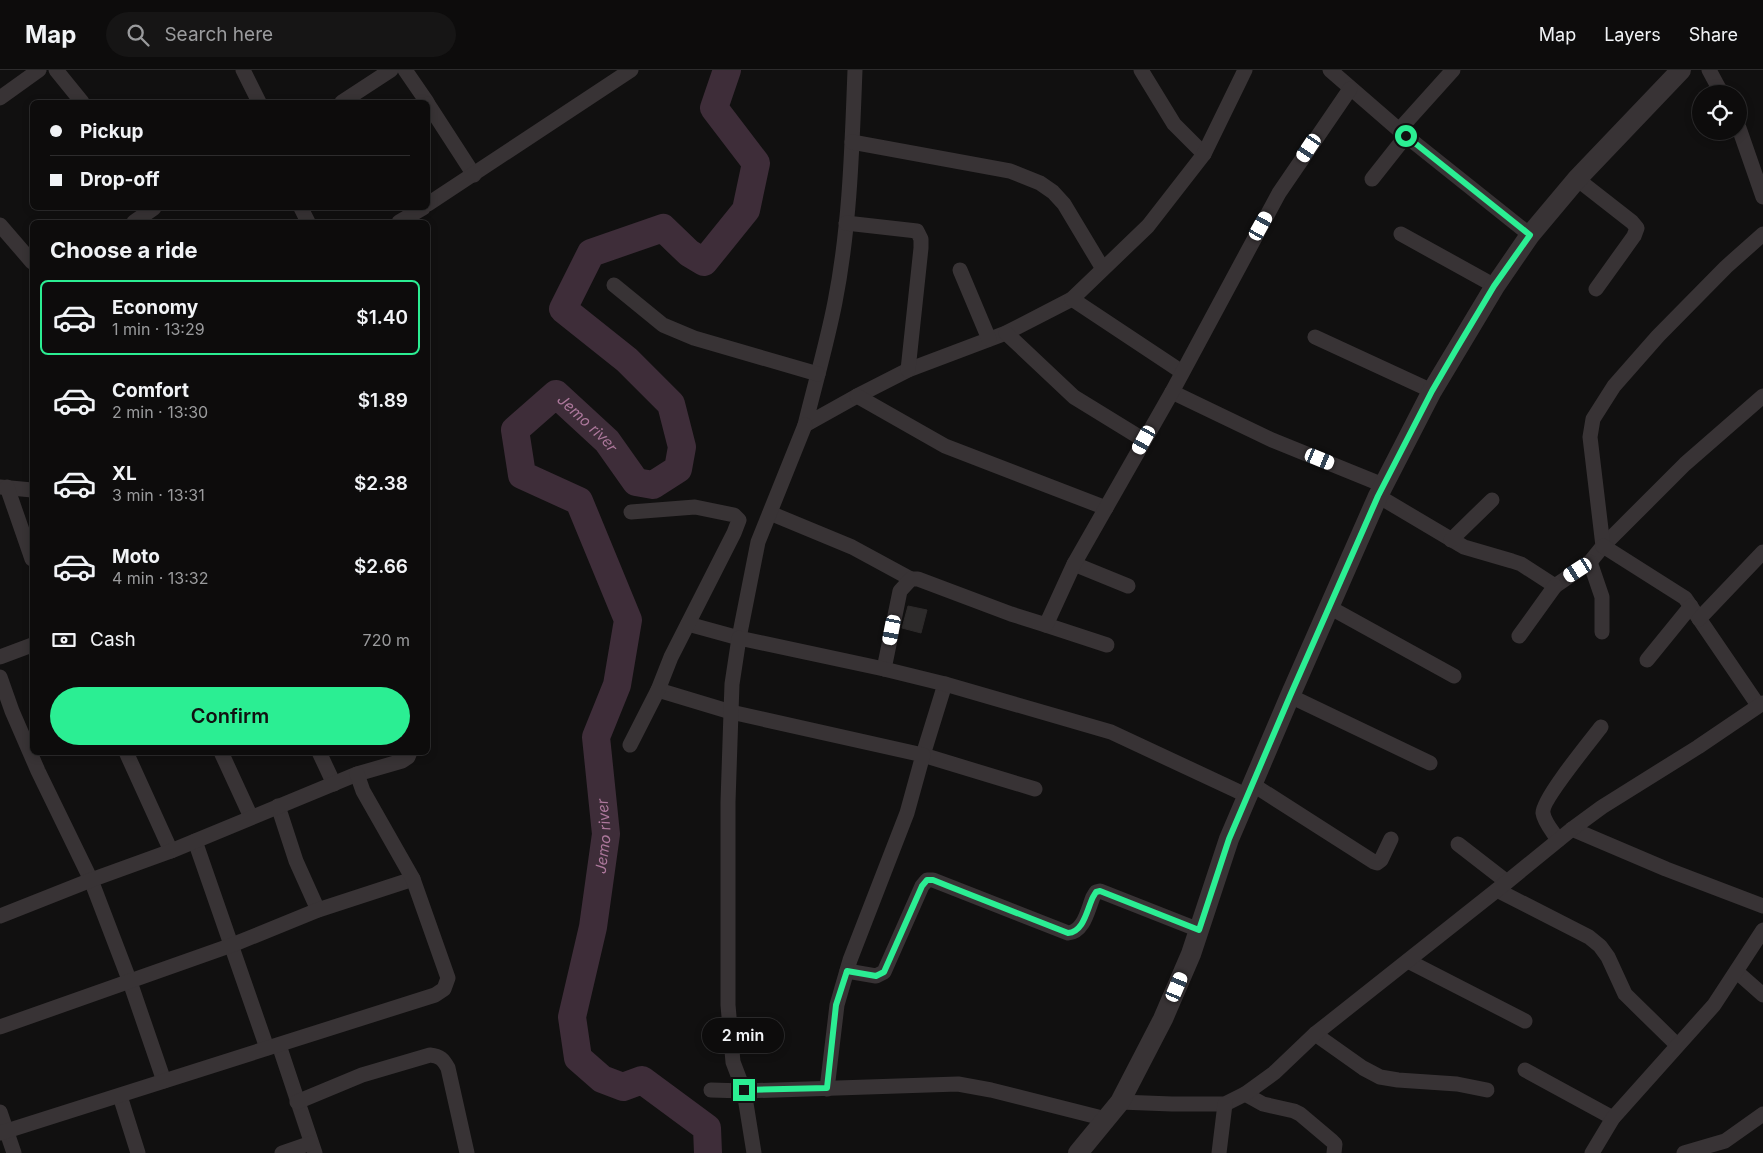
<!DOCTYPE html>
<html lang="en">
<head>
<meta charset="utf-8">
<style>
	body { margin:0; font-family:Inter,sans-serif; background:#161515; color:#f1f3f6; height:100vh; display:flex; flex-direction:column; font-size:19px; white-space:nowrap }
	* { box-sizing:border-box; margin:0 }
	p { font-size:16px; color:#9a9b9d }
	.icon { flex:none; width:28px; height:28px; fill:none; stroke:currentColor; stroke-width:2; stroke-linecap:round; stroke-linejoin:round }
	.map { position:relative; flex:1; overflow:hidden }
	.details { position:absolute; left:30px; top:150px; width:400px; height:535px; display:flex; flex-direction:column; background:#0d0c0c; border-radius:8px; box-shadow:0 2px 8px #0003,0 0 0 1px #2d2c2d }
	.details>* { flex:none }
	.hud { position:absolute; left:30px; top:30px; width:400px; height:110px; border-radius:8px; box-shadow:0 2px 8px #0003,0 0 0 1px #2d2c2d; display:grid; align-content:center; height:110px; padding:0 20px; background:#0d0c0c }
	.fabs { position:absolute; left:1692px; top:15px; display:grid; gap:10px }
	.fabs a { display:grid; place-items:center; width:55px; height:55px; border-radius:50%; background:#0d0c0c; box-shadow:0 2px 8px #0003,0 0 0 1px #2d2c2d; font-size:25px }
	.end { position:absolute; width:22px; height:22px; margin:-11px; border:6px solid #2bee93; background:#111; box-shadow:0 0 0 2px #111 }
	.from { border-radius:50% }
	.bubble { position:absolute; height:35px; border-radius:18px; background:#0d0c0c; box-shadow:0 2px 8px #0003,0 0 0 1px #2d2c2d; font-size:16px; font-weight:600; line-height:35px; text-align:center }
	.car { position:absolute; width:15px; height:30px; margin:-15px -8px; border-radius:6px; box-shadow:0 0 4px 1px #0007; background:linear-gradient(#fff 24%,#345 0 40%,#fff 0 76%,#345 0 86%,#fff 0) }
	.hud b { display:flex; align-items:center; gap:18px; height:48px; font-size:19px }
	.hud b+b { border-top:1px solid #2d2c2d }
	.hud i { width:12px; height:12px; background:#f1f3f6 }
	ul { padding:0; list-style:none }
	li { display:flex; align-items:center; gap:15px; height:75px; margin:0 10px 8px; padding:0 10px; border:2px solid transparent; border-radius:8px }
	li div { flex:1 }
	li b { display:block; font-size:19px }
	li em { font-style:normal; font-weight:600 }
	li.current { border-color:#2bee93 }
	li>.icon { width:45px; height:45px; stroke-width:1.5 }
	h2 { padding:0 20px; font-size:22px; line-height:60px }
	.pay { display:flex; align-items:center; gap:12px; height:55px; padding:0 20px; font-size:19px }
	.pay p { margin-inline-start:auto }
	.button { display:flex; gap:10px; margin-top:auto; padding:10px 20px }
	.button a { flex:1; height:58px; border-radius:30px; background:#2bee93; color:#111; font-size:20px; font-weight:600; line-height:58px; text-align:center }
	header { display:flex; align-items:center; gap:30px; box-sizing:border-box; height:70px; padding:0 25px; background:#0d0c0c; border-bottom:1px solid #2d2c2d }
	header strong { font-size:24px }
	nav { display:flex; gap:28px; margin-inline-start:auto; font-size:18px }
	.search { width:350px; height:45px; background:#161515; display:flex; align-items:center; gap:12px; box-sizing:border-box; padding:0 18px; border-radius:28px; color:#9a9b9d; font-size:19px }
	.map>svg:first-child { display:block }
	.lines { fill:none; stroke-linecap:round; stroke-linejoin:round }
	.river { stroke:#3e2d39; stroke-width:28 }
	.building { fill:#2d2b2b; stroke:#2d2a2a }
	.minor { stroke:#383335; stroke-width:15 }
	.tertiary { stroke:#383335; stroke-width:20 }
	.route { stroke:#2bee93; stroke-width:6 }
	.labels { text-anchor:middle; stroke-width:4; stroke-linejoin:round; paint-order:stroke }
	.water-label { font-size:15px; font-style:italic; fill:#ad789c; stroke:#0c0b0b }
</style>
</head>
<body>
<header>
<strong>Map</strong>
<div class="search"><svg class="icon" aria-label="search" viewBox="0 0 24 24"><circle cx="10" cy="10" r="6"/><path d="M15 15l6 6"/></svg>Search here</div>
<nav><a>Map</a><a>Layers</a><a>Share</a></nav>
</header>
<div class="map">
<svg width="1763" height="1083" viewBox="0 0 1763 1083">
	<rect width="100%" height="100%" fill="#111010"/>
	<g class="lines">
		<!-- river -->
		<path class="river" id="s1" d="M 708,1083 L 707,1058 L 642,1010 L 623,1017 L 602,1009 L 578,988 L 572,947 L 593,857 L 606,764 L 596,667 L 617,615 L 628,550 L 579,431 L 522,405 L 515,360 L 556,324 L 607,371 L 636,412 L 653,415 L 678,399 L 682,377 L 671,334 L 627,290 L 563,239 L 591,183 L 663,158 L 689,183 L 704,192 L 746,140 L 756,93 L 714,38 L 727,0"/>
	</g>
	<!-- building -->
	<polygon class="building" points="908,536 927,540 921,563 902,558"/>
	<g class="lines">
		<!-- minor -->
		<g class="minor">
			<polyline points="56,0 82,32"/>
			<polyline points="243,0 259,32"/>
			<polyline points="405,0 427,32"/>
			<path d="M 855,0 C 852,77 850,156 835,232 C 827,273 815,314 805,355 L 857,326 L 908,300 L 1006,263 L 1072,229"/>
			<polyline points="1141,0 1174,54 1204,84"/>
			<polyline points="1330,0 1406,66 1530,165"/>
			<polyline points="1709,0 1722,24"/>
			<polyline points="0,28 39,0"/>
			<polyline points="342,32 391,0"/>
			<polyline points="428,34 474,105"/>
			<polyline points="1739,58 1763,127"/>
			<polyline points="1399,60 1453,0"/>
			<polyline points="852,72 1010,101 1040,113 1053,122 1064,134 1103,199"/>
			<polyline points="1372,109 1406,66"/>
			<polyline points="1577,109 1632,152 1637,158 1634,166 1596,219"/>
			<polyline points="428,134 631,0"/>
			<polyline points="301,138 308,152"/>
			<polyline points="134,152 154,138"/>
			<polyline points="399,152 423,138"/>
			<polyline points="846,153 917,161 921,169 921,178 908,300"/>
			<polyline points="0,155 32,192"/>
			<polyline points="1401,164 1495,216"/>
			<polyline points="960,200 989,269"/>
			<polyline points="614,215 663,255 694,268 818,304"/>
			<polyline points="1006,263 1074,327 1144,370"/>
			<polyline points="1315,267 1432,321"/>
			<polyline points="1182,302 1072,229 1148,156 1204,84 1245,0"/>
			<polyline points="1172,322 1272,370 1383,415"/>
			<polyline points="857,326 945,376 1106,438"/>
			<polyline points="0,417 32,420"/>
			<polyline points="7,417 32,489"/>
			<polyline points="1378,426 1464,477 1512,491 1521,494 1555,516 1590,492 1603,476 1685,394 1763,326"/>
			<polyline points="770,443 852,477 911,509"/>
			<polyline points="1451,470 1492,430"/>
			<polyline points="1603,476 1590,367 1593,349 1614,316 1658,266 1726,197 1763,164"/>
			<polyline points="1603,476 1685,528 1758,635"/>
			<polyline points="1590,492 1602,527 1602,562"/>
			<polyline points="1074,494 1128,516"/>
			<polyline points="1329,537 1454,606"/>
			<polyline points="1699,549 1763,482"/>
			<polyline points="688,554 739,568 758,472 805,355"/>
			<polyline points="1046,555 1107,575"/>
			<polyline points="1519,566 1555,516"/>
			<polyline points="0,587 32,575"/>
			<polyline points="1647,590 1691,536"/>
			<polyline points="884,599 900,521 911,509 918,509 1011,544 1046,555 1074,494 1172,322 1279,123 1350,19"/>
			<polyline points="0,607 12,641 38,701 91,810 130,912 164,1011"/>
			<polyline points="945,614 923,685 1035,719"/>
			<polyline points="658,620 731,642 923,685 907,743 850,890 837,935 827,1019"/>
			<polyline points="1290,626 1430,693"/>
			<polyline points="630,675 658,620 671,587 734,463 739,450 734,445 695,437 631,442"/>
			<polyline points="126,682 171,781"/>
			<polyline points="221,682 251,747"/>
			<polyline points="319,682 334,714"/>
			<polyline points="1252,714 1374,792 1377,793 1381,790 1391,769"/>
			<polyline points="278,736 296,791 318,840"/>
			<polyline points="1572,759 1666,799 1763,836"/>
			<path d="M 1558,770 C 1554,763 1544,752 1543,743 C 1541,731 1591,670 1601,657"/>
			<polyline points="195,771 267,978"/>
			<polyline points="1458,774 1507,812"/>
			<polyline points="1497,820 1589,867 1600,876 1608,887 1625,924 1677,975"/>
			<polyline points="0,846 91,810 171,781 357,704 402,691 408,687 410,682"/>
			<polyline points="1408,891 1525,951"/>
			<path d="M 847,901 L 876,906 L 884,902 L 922,816 L 927,810 L 933,810 L 1068,863 C 1084,862 1088,839 1093,827 L 1096,822 L 1100,821 L 1199,860"/>
			<polyline points="1737,902 1763,925"/>
			<polyline points="0,957 232,875 318,840 413,809"/>
			<polyline points="1315,964 1363,998 1380,1007 1398,1010 1457,1014 1487,1020"/>
			<polyline points="279,975 315,1083"/>
			<polyline points="1525,1000 1613,1048"/>
			<polyline points="711,1020 744,1021 958,1014 991,1020 1106,1049"/>
			<polyline points="1245,1024 1263,1034 1294,1041 1300,1044 1332,1071 1335,1074 1334,1083"/>
			<polyline points="120,1026 138,1083"/>
			<path d="M 297,1032 L 362,1005 L 430,985 C 440,986 443,989 448,998 L 467,1083"/>
			<polyline points="1120,1032 1172,1034 1225,1034 1245,1024 1274,1003 1315,964 1507,812 1572,759 1602,737 1698,677 1763,633"/>
			<polyline points="0,1042 14,1083"/>
			<polyline points="0,1063 435,925 444,919 448,908 413,809 363,721 357,704"/>
			<polyline points="282,1083 311,1073"/>
			<polyline points="754,1083 744,1021 733,992 728,935 728,732 731,642 732,614 739,568 884,599 945,614 1111,662 1248,726"/>
			<polyline points="1219,1083 1225,1034"/>
			<polyline points="1592,1083 1613,1048 1714,935 1763,860"/>
			<polyline points="1684,1083 1725,1071 1763,1044"/>
		</g>
		<!-- tertiary -->
		<polyline class="tertiary" points="1078,1083 1120,1032 1163,949 1191,884 1229,769 1290,626 1378,426 1432,321 1495,216 1530,165 1577,109 1681,0"/>
	</g>
	<g class="lines">
		<!-- route -->
		<path class="route" d="M 744,1020 L 827,1018 L 836,935 L 847,901 L 876,906 L 884,902 L 922,816 L 927,810 L 933,810 L 948,816 L 1068,863 C 1084,862 1087,839 1093,827 L 1096,822 L 1100,821 L 1199,860 L 1229,769 L 1290,626 L 1378,426 L 1432,321 L 1457,278 L 1494,216 L 1530,165 L 1406,66"/>
	</g>
	<g class="labels">
		<!-- water labels -->
		<g class="water-label">
			<text dy="5" stroke="none"><textPath href="#s1" startOffset="962">Jemo river</textPath></text>
			<text dy="5" stroke="none"><textPath href="#s1" startOffset="406">Jemo river</textPath></text>
		</g>
	</g>
</svg>
<div class="fabs">
<a><svg class="icon" aria-label="locate" viewBox="0 0 24 24"><circle cx="12" cy="12" r="6"/><path d="M12 2v4M12 18v4M2 12h4M18 12h4"/></svg></a>
</div>
<i class="end from" style="left:1406px;top:66px"></i>
<i class="end" style="left:744px;top:1020px"></i>
<div class="bubble" style="left:702px;top:948px;width:82px">2 min</div>
<i class="car" style="left:1309px;top:78px;rotate:214deg"></i>
<i class="car" style="left:1261px;top:156px;rotate:29deg"></i>
<i class="car" style="left:1144px;top:370px;rotate:209deg"></i>
<i class="car" style="left:1320px;top:389px;rotate:112deg"></i>
<i class="car" style="left:1578px;top:500px;rotate:237deg"></i>
<i class="car" style="left:892px;top:560px;rotate:191deg"></i>
<i class="car" style="left:1177px;top:917px;rotate:23deg"></i>
<div class="hud">
<b><i class="from"></i>Pickup</b>
<b><i></i>Drop-off</b>
</div>
<section class="details">
<h2>Choose a ride</h2>
<ul>
<li class="current"><svg class="icon" aria-label="car" viewBox="0 0 24 24"><path d="M5 17H2v-5l4-1 3-4h7l3 4 3 1v5h-3M9 17h6M6 11h13"/><circle cx="7" cy="17" r="2"/><circle cx="17" cy="17" r="2"/></svg><div><b>Economy</b><p>1 min · 13:29</p></div><em>$1.40</em></li>
<li><svg class="icon" aria-label="car" viewBox="0 0 24 24"><path d="M5 17H2v-5l4-1 3-4h7l3 4 3 1v5h-3M9 17h6M6 11h13"/><circle cx="7" cy="17" r="2"/><circle cx="17" cy="17" r="2"/></svg><div><b>Comfort</b><p>2 min · 13:30</p></div><em>$1.89</em></li>
<li><svg class="icon" aria-label="car" viewBox="0 0 24 24"><path d="M5 17H2v-5l4-1 3-4h7l3 4 3 1v5h-3M9 17h6M6 11h13"/><circle cx="7" cy="17" r="2"/><circle cx="17" cy="17" r="2"/></svg><div><b>XL</b><p>3 min · 13:31</p></div><em>$2.38</em></li>
<li><svg class="icon" aria-label="car" viewBox="0 0 24 24"><path d="M5 17H2v-5l4-1 3-4h7l3 4 3 1v5h-3M9 17h6M6 11h13"/><circle cx="7" cy="17" r="2"/><circle cx="17" cy="17" r="2"/></svg><div><b>Moto</b><p>4 min · 13:32</p></div><em>$2.66</em></li>
</ul>
<div class="pay"><svg class="icon" aria-label="cash" viewBox="0 0 24 24"><path d="M3 7h18v10H3z"/><circle cx="12" cy="12" r="2"/></svg>Cash<p>720 m</p></div>
<div class="button"><a>Confirm</a></div>
</section>
</div>
</body>
</html>
